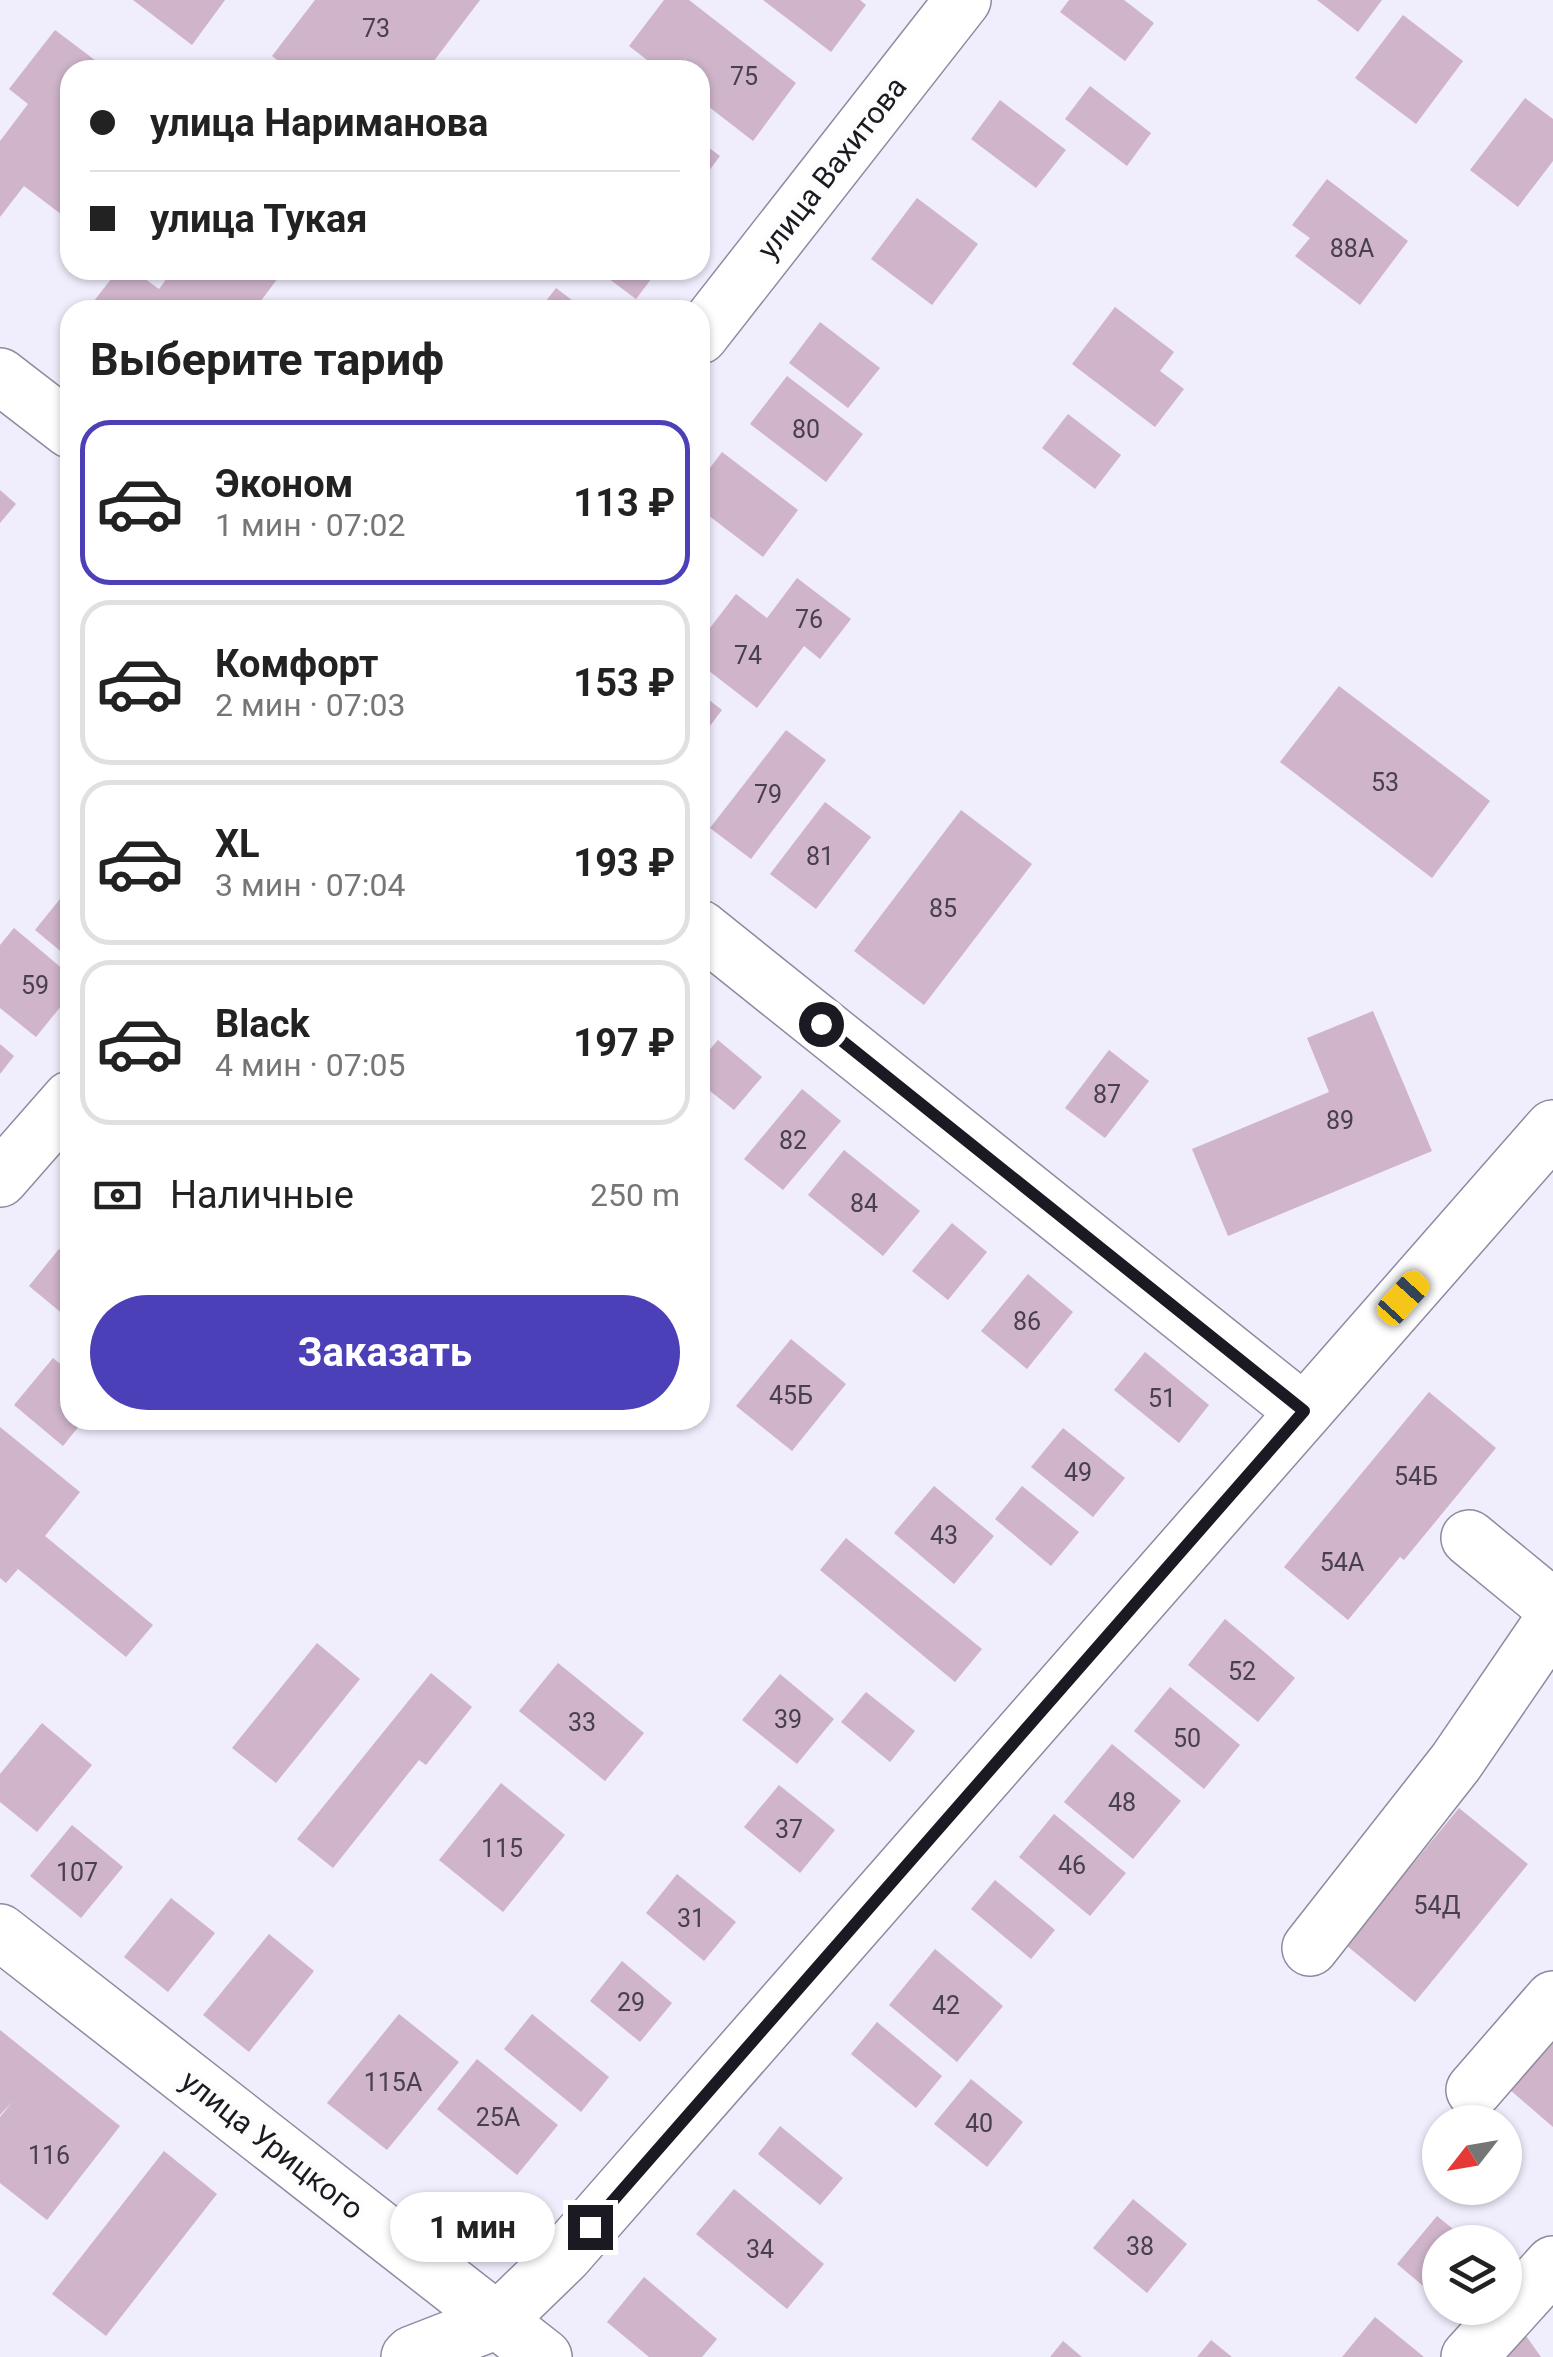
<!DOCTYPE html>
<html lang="ru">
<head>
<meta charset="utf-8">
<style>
	body { margin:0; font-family:Roboto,sans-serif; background:#f2f2f2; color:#222; height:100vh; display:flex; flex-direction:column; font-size:38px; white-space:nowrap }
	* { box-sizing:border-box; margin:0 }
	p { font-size:32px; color:#767676 }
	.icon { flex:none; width:55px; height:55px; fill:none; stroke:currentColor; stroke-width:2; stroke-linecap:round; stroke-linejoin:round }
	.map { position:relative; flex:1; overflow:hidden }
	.panel { position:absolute; left:60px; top:300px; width:650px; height:1130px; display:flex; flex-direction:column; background:#fff; border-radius:30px; box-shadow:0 2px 8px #0004 }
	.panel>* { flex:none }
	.top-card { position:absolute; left:60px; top:60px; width:650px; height:220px; border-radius:30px; box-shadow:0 2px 8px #0004; display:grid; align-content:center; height:220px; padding:0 30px; background:#fff }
	.needle { width:65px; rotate:239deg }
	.fabs { position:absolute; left:1422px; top:2105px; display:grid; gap:20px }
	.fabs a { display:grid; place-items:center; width:100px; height:100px; border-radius:50%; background:#fff; box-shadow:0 2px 8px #0004; font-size:50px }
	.end { position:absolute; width:45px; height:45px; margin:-22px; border:12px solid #1b1921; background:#fff; box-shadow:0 0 0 5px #fff }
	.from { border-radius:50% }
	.bubble { position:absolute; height:70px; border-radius:35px; background:#fff; box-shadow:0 2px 8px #0004; font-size:32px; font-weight:700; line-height:70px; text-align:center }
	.car { position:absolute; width:30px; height:60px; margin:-30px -15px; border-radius:12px; box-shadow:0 0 8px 2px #0007; background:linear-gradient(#f5c518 24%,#345 0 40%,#f5c518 0 76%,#345 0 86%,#f5c518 0) }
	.top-card b { display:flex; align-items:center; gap:35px; height:95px; font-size:38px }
	.top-card b+b { border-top:2px solid #e0e0e0 }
	.top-card i { width:25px; height:25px; background:#222 }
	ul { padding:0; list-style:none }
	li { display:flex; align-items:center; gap:30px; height:165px; margin:0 20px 15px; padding:0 10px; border:5px solid #e0e0e0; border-radius:30px }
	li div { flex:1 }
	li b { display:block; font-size:38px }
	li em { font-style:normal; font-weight:700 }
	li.on { border-color:#4b40b7 }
	li>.icon { width:90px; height:90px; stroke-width:1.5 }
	h2 { padding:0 30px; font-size:45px; line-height:120px }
	.pay { display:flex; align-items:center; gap:25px; height:110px; padding:0 30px; font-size:38px }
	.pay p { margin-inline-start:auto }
	.action { display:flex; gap:20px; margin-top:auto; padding:20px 30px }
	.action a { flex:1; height:115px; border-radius:60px; background:#4b40b7; color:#fff; font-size:40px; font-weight:700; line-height:115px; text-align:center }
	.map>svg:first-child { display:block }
	.building { fill:#cfb4ca }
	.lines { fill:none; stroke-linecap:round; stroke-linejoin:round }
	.minor-casing { stroke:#8f8a9f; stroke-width:58 }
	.minor { stroke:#fff; stroke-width:55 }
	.route { stroke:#1b1921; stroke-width:12 }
	.labels { text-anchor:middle; stroke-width:10; stroke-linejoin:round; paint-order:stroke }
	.number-label { font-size:25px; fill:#48404b }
	.street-label { font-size:30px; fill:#1b1921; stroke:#fdfdfd }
</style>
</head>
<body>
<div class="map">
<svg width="1553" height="2357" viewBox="0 0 1553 2357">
	<rect width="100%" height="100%" fill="#f0edfc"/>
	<!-- building -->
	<g class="building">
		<polygon points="133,0 225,0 192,45"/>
		<polygon points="315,0 480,0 427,70 290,70 272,56"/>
		<polygon points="664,0 689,0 796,83 753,141 700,100 700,70 660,70 629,46"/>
		<polygon points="763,0 860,0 866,5 831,52"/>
		<polygon points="1069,0 1124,0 1154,23 1125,61 1060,12"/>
		<polygon points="1317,0 1382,0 1358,32"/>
		<polygon points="1403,15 1463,61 1416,124 1355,78"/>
		<polygon points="55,30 108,70 70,70 70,221 24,186 0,217 0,141 28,104 9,89"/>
		<polygon points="1090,86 1151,133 1127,166 1065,119"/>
		<polygon points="1525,98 1553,119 1553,161 1518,207 1470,170"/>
		<polygon points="1000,100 1066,150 1036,188 971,139"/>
		<polygon points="700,141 720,156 700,183"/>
		<polygon points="1327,179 1408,241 1360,305 1295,256 1310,238 1292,225"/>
		<polygon points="917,198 978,244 932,305 871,259"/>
		<polygon points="118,270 133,270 159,289 173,270 284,270 254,310 87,310"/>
		<polygon points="597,270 658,270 636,299"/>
		<polygon points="556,288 585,310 539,310"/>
		<polygon points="1115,307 1174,352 1160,371 1184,389 1155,427 1072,364"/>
		<polygon points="820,322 880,368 848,408 789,363"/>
		<polygon points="787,376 863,434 826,482 750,424"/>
		<polygon points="1068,414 1121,455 1095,489 1042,448"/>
		<polygon points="722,452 798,510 763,557 700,509 700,481"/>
		<polygon points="0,490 16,504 0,523"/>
		<polygon points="797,578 851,619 820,659 804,646 757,708 700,664 700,641 736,594 767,618"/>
		<polygon points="1339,686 1490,801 1432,878 1280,762"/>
		<polygon points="700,693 722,710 700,739"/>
		<polygon points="786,730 826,760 751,859 710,828"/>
		<polygon points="825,802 871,837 816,909 770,874"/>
		<polygon points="961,810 1032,864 924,1005 854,951"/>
		<polygon points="68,889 70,891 70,959 35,930"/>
		<polygon points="14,928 70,975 70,995 36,1037 0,1008 0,945"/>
		<polygon points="1373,1011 1432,1151 1228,1236 1192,1149 1329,1092 1307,1038"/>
		<polygon points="718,1040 762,1077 734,1110 700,1083 700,1061"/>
		<polygon points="0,1044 14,1056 0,1074"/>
		<polygon points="1109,1050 1149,1081 1105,1138 1065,1108"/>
		<polygon points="802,1089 841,1121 783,1190 744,1159"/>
		<polygon points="844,1150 920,1211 883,1256 808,1195"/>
		<polygon points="952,1223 987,1252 948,1300 912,1271"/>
		<polygon points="59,1249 70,1258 70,1320 29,1286"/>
		<polygon points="1028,1274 1073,1312 1027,1369 981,1331"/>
		<polygon points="791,1339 846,1384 792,1451 736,1406"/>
		<polygon points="1145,1352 1209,1405 1179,1443 1114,1390"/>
		<polygon points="53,1358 70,1372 70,1420 84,1420 63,1446 14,1405"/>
		<polygon points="1429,1392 1496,1448 1404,1560 1400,1557 1348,1620 1284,1567"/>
		<polygon points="0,1427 80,1492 45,1536 153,1625 126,1657 18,1569 6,1583 0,1578"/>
		<polygon points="1063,1428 1125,1478 1093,1517 1031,1467"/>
		<polygon points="934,1486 994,1536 954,1584 894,1533"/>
		<polygon points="1022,1486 1079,1532 1051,1566 995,1519"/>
		<polygon points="846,1538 982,1649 955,1682 820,1570"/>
		<polygon points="1225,1619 1295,1678 1258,1722 1188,1665"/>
		<polygon points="317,1643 360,1679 276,1783 232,1748"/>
		<polygon points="558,1663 644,1733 605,1781 519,1711"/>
		<polygon points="431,1673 472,1707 426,1765 419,1760 333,1868 297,1839"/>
		<polygon points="780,1674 834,1719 797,1764 742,1720"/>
		<polygon points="1170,1687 1240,1745 1204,1789 1134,1731"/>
		<polygon points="866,1692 915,1731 890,1762 841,1722"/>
		<polygon points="42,1723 92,1765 37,1832 0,1802 0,1774"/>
		<polygon points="1112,1744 1181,1801 1133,1859 1064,1802"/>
		<polygon points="501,1783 565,1835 503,1912 439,1860"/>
		<polygon points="779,1785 835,1830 800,1873 744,1827"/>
		<polygon points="1459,1808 1528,1864 1415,2002 1346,1945"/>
		<polygon points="1054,1814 1126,1873 1090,1916 1019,1857"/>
		<polygon points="72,1825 123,1867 81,1918 30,1876"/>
		<polygon points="677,1874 736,1922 704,1961 646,1913"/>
		<polygon points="995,1880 1055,1930 1031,1959 971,1909"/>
		<polygon points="171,1898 215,1933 168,1992 124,1957"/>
		<polygon points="269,1934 314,1971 249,2052 203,2015"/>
		<polygon points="935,1949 1003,2006 957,2062 889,2005"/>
		<polygon points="622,1961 672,2003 640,2042 590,2001"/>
		<polygon points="399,2014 459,2062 387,2150 327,2103"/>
		<polygon points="532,2014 609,2077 581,2112 504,2049"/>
		<polygon points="877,2022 942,2076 916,2108 851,2054"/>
		<polygon points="1553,2022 1553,2127 1501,2082"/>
		<polygon points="0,2030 120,2126 47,2220 0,2183 0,2117 13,2101 0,2115"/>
		<polygon points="477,2059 558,2125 517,2175 437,2109"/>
		<polygon points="971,2079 1023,2122 987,2167 934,2124"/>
		<polygon points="780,2126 843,2178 820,2205 758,2154"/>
		<polygon points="164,2151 217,2194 106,2336 52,2294"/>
		<polygon points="734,2189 824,2264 787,2309 696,2234"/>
		<polygon points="1133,2199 1187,2244 1147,2293 1093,2248"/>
		<polygon points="1437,2216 1469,2242 1440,2242 1440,2300 1397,2264"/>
		<polygon points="644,2277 717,2339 702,2357 649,2357 607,2322"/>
		<polygon points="1449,2308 1497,2308 1477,2331"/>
		<polygon points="1375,2317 1424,2357 1342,2357"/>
		<polygon points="1524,2333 1541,2357 1497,2357"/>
		<polygon points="1211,2340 1232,2357 1197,2357"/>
		<polygon points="1063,2341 1082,2357 1050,2357"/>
	</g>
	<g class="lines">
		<!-- minor casing -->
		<g class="minor-casing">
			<g id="minor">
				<polyline points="700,336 963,0"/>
				<polyline points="0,376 70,430"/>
				<polyline points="700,928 1303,1411"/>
				<polyline points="0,1179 70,1099"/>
				<polyline points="1469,1538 1553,1607"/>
				<polyline points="0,1932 544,2357"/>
				<polyline points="1310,1948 1456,1762 1553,1620"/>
				<polyline points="1474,2090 1553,1999"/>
				<polyline points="409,2357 412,2354 497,2321 564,2256 1553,1128"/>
				<polyline points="1469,2357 1553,2264"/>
			</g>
		</g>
		<!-- minor -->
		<use href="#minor" class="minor"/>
	</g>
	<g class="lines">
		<!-- route -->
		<polyline class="route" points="590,2227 1304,1411 821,1024"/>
	</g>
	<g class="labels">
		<!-- number labels -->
		<g class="number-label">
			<text x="376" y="37">73</text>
			<text x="744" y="85">75</text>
			<text x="1352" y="257">88А</text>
			<text x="806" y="438">80</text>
			<text x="809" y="628">76</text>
			<text x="748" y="664">74</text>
			<text x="1385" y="791">53</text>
			<text x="768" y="803">79</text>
			<text x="820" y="865">81</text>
			<text x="943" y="917">85</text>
			<text x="35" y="994">59</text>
			<text x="1107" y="1103">87</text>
			<text x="1340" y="1129">89</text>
			<text x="793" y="1149">82</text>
			<text x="864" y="1212">84</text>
			<text x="1027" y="1330">86</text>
			<text x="791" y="1404">45Б</text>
			<text x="1162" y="1407">51</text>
			<text x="1078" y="1481">49</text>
			<text x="1416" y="1485">54Б</text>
			<text x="944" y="1544">43</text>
			<text x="1342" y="1571">54А</text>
			<text x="1242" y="1680">52</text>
			<text x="788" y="1728">39</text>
			<text x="582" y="1731">33</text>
			<text x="1187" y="1747">50</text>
			<text x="1122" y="1811">48</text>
			<text x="789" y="1838">37</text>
			<text x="502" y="1857">115</text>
			<text x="1072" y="1874">46</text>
			<text x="77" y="1881">107</text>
			<text x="1437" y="1914">54Д</text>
			<text x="691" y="1927">31</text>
			<text x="631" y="2011">29</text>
			<text x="946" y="2014">42</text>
			<text x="393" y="2091">115А</text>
			<text x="498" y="2126">25А</text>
			<text x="979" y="2132">40</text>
			<text x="49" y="2164">116</text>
			<text x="1140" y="2255">38</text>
			<text x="760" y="2258">34</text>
		</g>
		<!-- street labels -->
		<g class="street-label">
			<text transform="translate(832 168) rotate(-52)" y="10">улица Вахитова</text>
			<text transform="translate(272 2145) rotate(38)" y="10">улица Урицкого</text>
		</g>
	</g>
</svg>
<div class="fabs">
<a><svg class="needle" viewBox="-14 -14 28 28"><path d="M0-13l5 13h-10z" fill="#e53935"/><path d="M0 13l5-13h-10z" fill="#767676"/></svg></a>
<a><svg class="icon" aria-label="layers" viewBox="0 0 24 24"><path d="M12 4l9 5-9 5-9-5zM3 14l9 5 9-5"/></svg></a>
</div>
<i class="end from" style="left:821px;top:1024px"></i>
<i class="end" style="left:590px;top:2227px"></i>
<div class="bubble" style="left:390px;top:2192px;width:165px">1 мин</div>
<i class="car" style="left:1403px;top:1298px;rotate:42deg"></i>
<div class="top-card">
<b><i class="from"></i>улица Нариманова</b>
<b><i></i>улица Тукая</b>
</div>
<section class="panel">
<h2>Выберите тариф</h2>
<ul>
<li class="on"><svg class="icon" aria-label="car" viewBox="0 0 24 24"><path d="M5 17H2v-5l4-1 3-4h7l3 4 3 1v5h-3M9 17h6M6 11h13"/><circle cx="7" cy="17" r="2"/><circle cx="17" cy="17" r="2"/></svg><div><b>Эконом</b><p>1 мин · 07:02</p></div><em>113 ₽</em></li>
<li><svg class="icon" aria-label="car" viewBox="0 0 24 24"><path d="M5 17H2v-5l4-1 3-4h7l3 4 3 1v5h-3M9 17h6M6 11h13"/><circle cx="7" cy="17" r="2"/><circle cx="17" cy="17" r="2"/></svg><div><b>Комфорт</b><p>2 мин · 07:03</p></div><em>153 ₽</em></li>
<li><svg class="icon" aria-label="car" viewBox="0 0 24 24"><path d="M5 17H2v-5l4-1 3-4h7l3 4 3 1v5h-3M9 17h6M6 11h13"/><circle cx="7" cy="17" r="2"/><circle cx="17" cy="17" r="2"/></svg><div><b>XL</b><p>3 мин · 07:04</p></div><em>193 ₽</em></li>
<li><svg class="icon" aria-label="car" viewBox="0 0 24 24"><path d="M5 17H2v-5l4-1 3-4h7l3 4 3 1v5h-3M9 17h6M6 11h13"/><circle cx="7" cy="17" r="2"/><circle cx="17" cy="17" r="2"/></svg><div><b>Black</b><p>4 мин · 07:05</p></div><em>197 ₽</em></li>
</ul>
<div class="pay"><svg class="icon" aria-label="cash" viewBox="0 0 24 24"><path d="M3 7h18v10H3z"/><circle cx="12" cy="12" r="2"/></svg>Наличные<p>250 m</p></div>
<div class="action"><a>Заказать</a></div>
</section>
</div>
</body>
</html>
